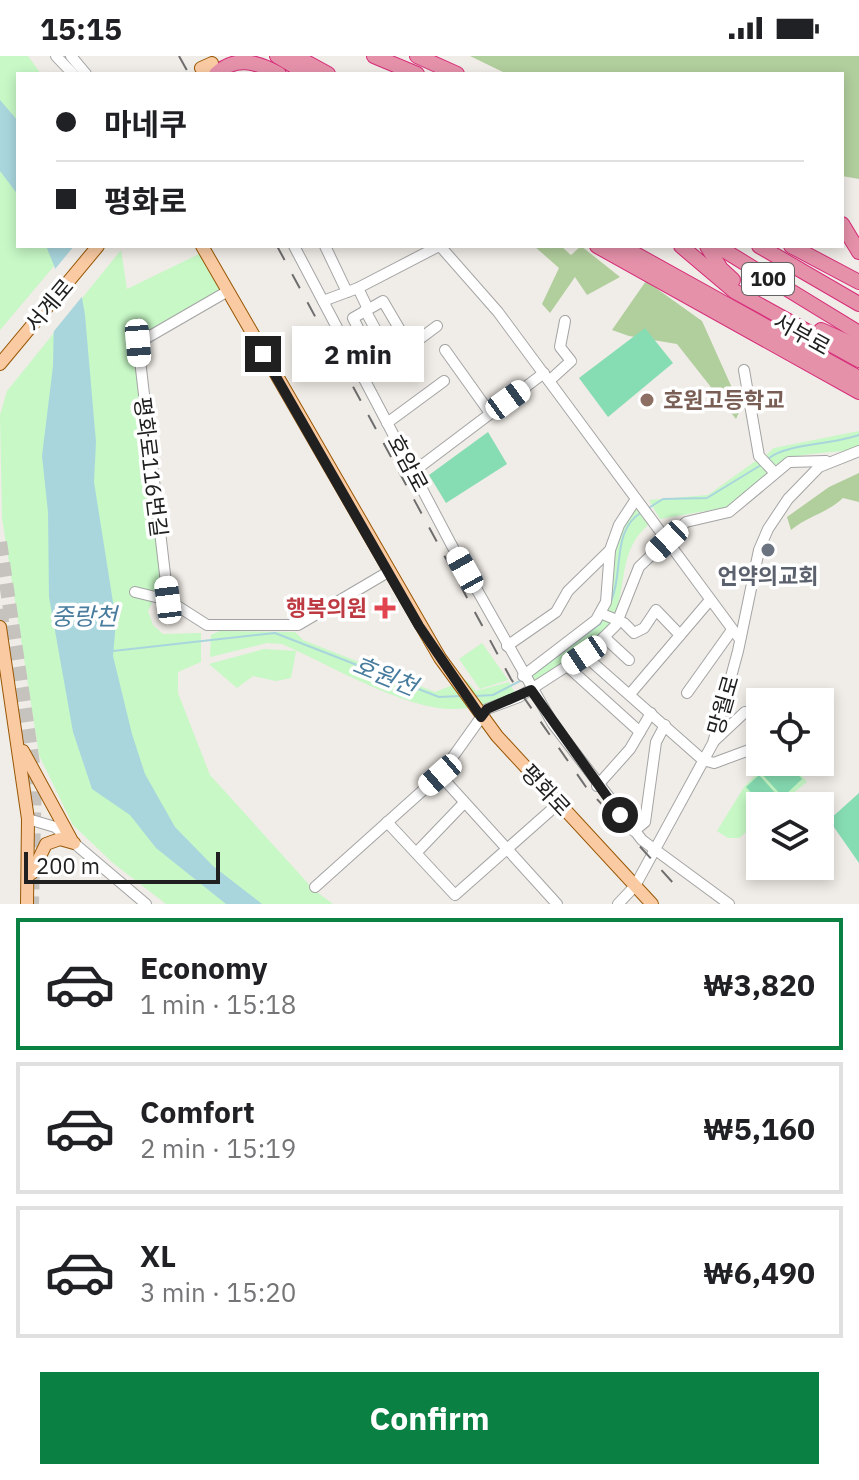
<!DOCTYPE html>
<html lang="en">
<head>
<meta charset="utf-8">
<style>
	body { margin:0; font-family:"IBM Plex Sans","Noto Sans KR",sans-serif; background:#f6f6f6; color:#202124; height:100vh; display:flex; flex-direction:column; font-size:30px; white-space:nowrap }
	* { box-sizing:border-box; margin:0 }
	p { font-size:26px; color:#757577 }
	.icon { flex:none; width:44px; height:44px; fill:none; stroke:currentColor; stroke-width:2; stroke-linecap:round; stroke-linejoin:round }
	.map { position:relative; height:848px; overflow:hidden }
	.panel { display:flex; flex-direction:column; background:#fff; flex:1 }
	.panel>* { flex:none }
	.guide { position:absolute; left:16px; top:16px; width:828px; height:176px; border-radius:0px; box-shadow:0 4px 12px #0003; display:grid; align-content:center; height:176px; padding:0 40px; background:#fff }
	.fabs { position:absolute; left:746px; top:632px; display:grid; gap:16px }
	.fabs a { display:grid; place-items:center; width:88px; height:88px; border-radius:0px; background:#fff; box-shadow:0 4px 12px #0003; font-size:40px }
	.scale { position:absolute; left:24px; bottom:20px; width:196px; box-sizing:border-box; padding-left:8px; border:4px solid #202020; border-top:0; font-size:22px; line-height:28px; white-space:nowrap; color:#202020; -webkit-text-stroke:6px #fff; paint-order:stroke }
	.end { position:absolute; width:36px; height:36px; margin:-18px; border:10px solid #202020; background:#fff; box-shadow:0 0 0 4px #fff }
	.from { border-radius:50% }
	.bubble { position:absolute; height:56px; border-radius:0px; background:#fff; box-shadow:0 4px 12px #0003; font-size:26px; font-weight:700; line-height:56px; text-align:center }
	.car { position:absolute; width:24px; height:48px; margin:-24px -12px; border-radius:10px; box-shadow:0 0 6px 2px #0007; background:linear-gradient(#fff 24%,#345 0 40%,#fff 0 76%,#345 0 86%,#fff 0) }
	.guide b { display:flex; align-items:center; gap:28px; height:76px; font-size:30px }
	.guide b+b { border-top:2px solid #e0e0e0 }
	.guide i { width:20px; height:20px; background:#202124 }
	ul { padding:14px 0 0; list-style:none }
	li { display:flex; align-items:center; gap:24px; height:132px; margin:0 16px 12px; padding:0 24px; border:4px solid #e0e0e0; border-radius:0px }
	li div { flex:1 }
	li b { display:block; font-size:30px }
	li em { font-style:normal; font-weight:700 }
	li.on { border-color:#0b8043 }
	li>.icon { width:72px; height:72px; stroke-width:1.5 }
	.primary-button { display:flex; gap:16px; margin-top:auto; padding:16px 40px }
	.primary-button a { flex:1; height:92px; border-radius:0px; background:#0b8043; color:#fff; font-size:32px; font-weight:700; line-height:92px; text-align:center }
	.status { display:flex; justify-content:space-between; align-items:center; height:56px; padding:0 40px; background:#fff; direction:ltr }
	.status svg { height:22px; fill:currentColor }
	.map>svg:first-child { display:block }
	.forest { fill:#b1ce9d }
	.park { fill:#c7f8c6 }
	.pitch { fill:#87ddb3 }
	.water { fill:#a9d6dd }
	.pier { fill:#f0ece7 }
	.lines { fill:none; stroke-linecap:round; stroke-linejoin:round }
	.stream { stroke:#a9d6dd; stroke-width:2 }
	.highway-tunnel { stroke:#c6c3bf; stroke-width:14; stroke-dasharray:14 7; stroke-linecap:butt }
	.minor-casing { stroke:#a4a4a4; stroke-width:12 }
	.major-casing { stroke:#985704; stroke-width:14 }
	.highway-casing { stroke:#d72b78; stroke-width:16 }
	.minor { stroke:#fff; stroke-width:10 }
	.major { stroke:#facba3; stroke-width:12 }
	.highway { stroke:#e591aa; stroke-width:14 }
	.rail { stroke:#6e6e6e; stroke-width:2; stroke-dasharray:16 16; stroke-linecap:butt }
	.route { stroke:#202020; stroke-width:10 }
	.education-dot { fill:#8d6e63; stroke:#fff; stroke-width:3 }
	.worship-dot { fill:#6b7280; stroke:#fff; stroke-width:3 }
	.health-dot { fill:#e0444e; stroke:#fff; stroke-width:3 }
	.labels { text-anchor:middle; stroke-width:7; stroke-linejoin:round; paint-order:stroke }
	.shield { fill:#fff; stroke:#636363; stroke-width:2 }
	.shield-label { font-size:20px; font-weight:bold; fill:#202020 }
	.street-label { font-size:22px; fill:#202020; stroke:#fff }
	.education-label { font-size:22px; font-weight:bold; fill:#785e54; stroke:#fff; text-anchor:start }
	.worship-label { font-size:22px; font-weight:bold; fill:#5b616d; stroke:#fff }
	.health-label { font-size:22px; font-weight:bold; fill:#be3a42; stroke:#fff; text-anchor:end }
	.water-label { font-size:24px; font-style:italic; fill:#487c9e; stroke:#fff }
</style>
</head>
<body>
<div class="status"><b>15:15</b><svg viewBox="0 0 49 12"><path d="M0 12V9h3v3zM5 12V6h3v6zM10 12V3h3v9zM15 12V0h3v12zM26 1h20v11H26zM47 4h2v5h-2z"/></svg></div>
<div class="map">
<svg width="859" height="848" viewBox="0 0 859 848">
	<rect width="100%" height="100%" fill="#f0ece7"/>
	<!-- forest -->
	<g class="forest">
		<polygon points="470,0 859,0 859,123 842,120 842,18 507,18"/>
		<polygon points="534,190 561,190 571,199 581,190 620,221 587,239 575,221 550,257 542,248 559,212"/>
		<polygon points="646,225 702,265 741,352 736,363 677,288 629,280 612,274"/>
		<path d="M 859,417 L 859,446 L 843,442 C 827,457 808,460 791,474 L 787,461 L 829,431 Z"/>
	</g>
	<!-- park -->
	<g class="park">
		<polygon points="0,0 28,0 41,18 18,18 18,190 71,190 0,274"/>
		<polygon points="121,194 127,233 199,198 220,235 134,284 163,535 162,544 153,545 148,555 153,569 163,578 201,577 201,606 178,616 178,637 210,719 314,834 333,848 166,848 113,807 73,769 39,699 2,462 0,359 7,335"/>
		<path d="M 859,375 L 859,392 C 831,399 798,394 774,410 L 764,401 L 774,392 Z"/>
		<polygon points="757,404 768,416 728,451 660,463 649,444 708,439"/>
		<path d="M 635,451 L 648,469 C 617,496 628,532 612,566 C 601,589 554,614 533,628 L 527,620 L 598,565 L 621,470 Z"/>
		<path d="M 220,575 L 295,576 L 303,584 L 435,636 L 466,624 L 476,635 L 509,626 L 516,639 C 497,646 477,652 456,653 C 407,655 328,608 282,588 L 267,587 L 210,601 L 211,579 Z"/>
		<polygon points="482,587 508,624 480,633 459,603"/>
		<polygon points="264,593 296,595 291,622 276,625 253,620 237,632 209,608"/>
		<polygon points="768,706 790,706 807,726 777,750 760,750 760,765 739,782 728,782 717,775 744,731"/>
	</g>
	<!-- pitch -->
	<g class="pitch">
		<polygon points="645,272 673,307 608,361 579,322"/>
		<polygon points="488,376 507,408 446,447 429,419"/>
		<polygon points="771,706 787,706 802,723 783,741 760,716"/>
		<polygon points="759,719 779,741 769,750 763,750 746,731"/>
		<polygon points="859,737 859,807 829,764"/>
	</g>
	<!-- water -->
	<g class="water">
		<polygon points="0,44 18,65 18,139 0,115"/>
		<polygon points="46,190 73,190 85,259 96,386 94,426 116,565 113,600 132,678 145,718 175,771 213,810 262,848 226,848 156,792 130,759 92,733 73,676 49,541 48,456 42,400 53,310 55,212"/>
	</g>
	<!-- pier -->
	<polygon class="pier" points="74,190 77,190 85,237 50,280 51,218"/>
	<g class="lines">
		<!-- stream -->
		<g class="stream">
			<path d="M 769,402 C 789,387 832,389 859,379"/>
			<polyline points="647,453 663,443 707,442 761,409"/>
			<path d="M 611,545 C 624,517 611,474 642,456"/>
			<polyline points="113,595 275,577 439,641 461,640"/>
			<polyline points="531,620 600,568 603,561"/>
			<polyline points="476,640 493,639 522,624"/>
		</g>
		<!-- highway-tunnel -->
		<g class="highway-tunnel">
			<polyline points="0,486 35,721 32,848"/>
			<polyline points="0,553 5,584"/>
		</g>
		<!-- minor casing -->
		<g class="minor-casing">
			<g id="minor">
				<polyline points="56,0 73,18"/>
				<polyline points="71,0 86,18"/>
				<polyline points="294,190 451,488 553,668 642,784 729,848"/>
				<polyline points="325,190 347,236"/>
				<polyline points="440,190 498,256 739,582"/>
				<polyline points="358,232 368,253"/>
				<polyline points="323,245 358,232 439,190"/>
				<polyline points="365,254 392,304"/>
				<polyline points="445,294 490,357"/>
				<polyline points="379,314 353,262 383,245 410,291"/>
				<polyline points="744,314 759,400 774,416"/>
				<polyline points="365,324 437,270"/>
				<polyline points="549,325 571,305 560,291 565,265"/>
				<polyline points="387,367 444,325"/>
				<polyline points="413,416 544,317"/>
				<polyline points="135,536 168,544 207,569 298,569 388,516"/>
				<polyline points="168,544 138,287 228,235"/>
				<polyline points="600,557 624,567 634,577 644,572 656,554 680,579"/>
				<polyline points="604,581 629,604"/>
				<polyline points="507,590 556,556 568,535 610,494 619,469 636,443"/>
				<polyline points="584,599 703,704 714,707 760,690"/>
				<polyline points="567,610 640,676"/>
				<polyline points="523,620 596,564 606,546 610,494"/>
				<polyline points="687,637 732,574"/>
				<polyline points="630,638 710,544"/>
				<polyline points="714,685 745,656"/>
				<polyline points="440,719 557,848"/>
				<polyline points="597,730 630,693 651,657"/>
				<polyline points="28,763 55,771 146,848"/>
				<polyline points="387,766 455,839 559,747"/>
				<polyline points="634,775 645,766 656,686 665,669"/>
				<polyline points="416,797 464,747"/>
				<polyline points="315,831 440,719 487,653 519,641 584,599 603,582 616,569 639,511 686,466 729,456 789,406 826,405"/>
				<polyline points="618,848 635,830 713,687 738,595 759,494 768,473 788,443 819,411 859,395"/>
			</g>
		</g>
		<!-- major casing -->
		<g class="major-casing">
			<g id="major">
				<polyline points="201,12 212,7 211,18"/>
				<polyline points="202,190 440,602 497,680 652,848"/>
				<polyline points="0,308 98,190"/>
				<polyline points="0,571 28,763 27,848"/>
				<polyline points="23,695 71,783"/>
				<polyline points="32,817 46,788 60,783 74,787"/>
			</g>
		</g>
		<!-- highway casing -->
		<g class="highway-casing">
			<g id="highway">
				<polyline points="277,0 304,16"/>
				<polyline points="295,0 328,18"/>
				<polyline points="374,0 417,18"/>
				<polyline points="417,0 457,18"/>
				<path d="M 216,18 C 235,0 256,5 279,18"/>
				<polyline points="842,168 859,196"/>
				<polyline points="597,190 859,336"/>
				<polyline points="621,190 859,322"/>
				<polyline points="681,190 734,235 859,304"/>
				<polyline points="707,190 721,213 733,224"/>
				<polyline points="717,190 859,277"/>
				<polyline points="759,190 859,248"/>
				<polyline points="791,190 859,226"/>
				<polyline points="821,274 859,291"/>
			</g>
		</g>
		<!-- minor -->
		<use href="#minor" class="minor"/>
		<!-- major -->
		<use href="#major" class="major"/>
		<!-- highway -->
		<use href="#highway" class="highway"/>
		<!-- rail -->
		<g class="rail">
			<polyline points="179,0 189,18"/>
			<polyline points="277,190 511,623 586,731 674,828"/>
		</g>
	</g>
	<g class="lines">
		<!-- route -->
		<polyline class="route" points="263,298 419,570 481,661 487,653 531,634 620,759"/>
	</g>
	<!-- markers -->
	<circle class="education-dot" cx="647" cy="344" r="8"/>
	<circle class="worship-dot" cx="768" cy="494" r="8"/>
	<path class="health-dot" d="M381 540h8v8h8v8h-8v8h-8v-8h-8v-8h8z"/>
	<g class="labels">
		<!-- shield labels -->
		<rect class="shield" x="742" y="207" width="52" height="32" rx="6"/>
		<g class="shield-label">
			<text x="768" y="230">100</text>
		</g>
		<!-- street labels -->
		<g class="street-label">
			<text transform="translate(49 249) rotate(-50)" y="8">서계로</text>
			<text transform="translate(802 278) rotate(29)" y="8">서부로</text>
			<text transform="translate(408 407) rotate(62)" y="8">호암로</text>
			<text transform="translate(151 411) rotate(83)" y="8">평화로116번길</text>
			<text transform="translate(723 649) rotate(-74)" y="8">망월로</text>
			<text transform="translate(546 734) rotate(47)" y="8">평화로</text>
		</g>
		<!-- education labels -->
		<g class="education-label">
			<text x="663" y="352">호원고등학교</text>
		</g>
		<!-- worship labels -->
		<g class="worship-label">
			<text x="768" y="528">언약의교회</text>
		</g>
		<!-- health labels -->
		<g class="health-label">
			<text x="367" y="560">행복의원</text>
		</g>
		<!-- water labels -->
		<g class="water-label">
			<text x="84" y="569">중랑천</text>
			<text transform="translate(385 620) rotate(22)" y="8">호원천</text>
		</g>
	</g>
</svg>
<div class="fabs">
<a><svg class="icon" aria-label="locate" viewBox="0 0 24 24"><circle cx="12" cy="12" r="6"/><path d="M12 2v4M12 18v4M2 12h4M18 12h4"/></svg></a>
<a><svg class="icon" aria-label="layers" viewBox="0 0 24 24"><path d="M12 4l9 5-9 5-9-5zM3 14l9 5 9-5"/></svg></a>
</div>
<div class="scale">200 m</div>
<i class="end from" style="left:620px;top:759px"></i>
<i class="end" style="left:263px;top:298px"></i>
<div class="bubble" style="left:292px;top:270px;width:132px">2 min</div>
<i class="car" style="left:138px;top:287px;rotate:175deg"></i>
<i class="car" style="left:508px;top:344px;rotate:54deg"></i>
<i class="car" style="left:667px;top:485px;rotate:227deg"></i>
<i class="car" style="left:465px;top:514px;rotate:331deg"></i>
<i class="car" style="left:168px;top:544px;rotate:353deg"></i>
<i class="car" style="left:584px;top:599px;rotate:236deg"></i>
<i class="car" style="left:440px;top:719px;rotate:229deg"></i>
<div class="guide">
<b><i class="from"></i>마네쿠</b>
<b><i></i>평화로</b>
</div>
</div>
<section class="panel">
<ul>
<li class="on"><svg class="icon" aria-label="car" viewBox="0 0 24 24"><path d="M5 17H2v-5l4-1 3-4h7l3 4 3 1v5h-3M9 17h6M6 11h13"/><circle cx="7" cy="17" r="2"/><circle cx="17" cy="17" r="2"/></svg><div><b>Economy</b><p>1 min · 15:18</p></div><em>₩3,820</em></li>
<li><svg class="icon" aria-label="car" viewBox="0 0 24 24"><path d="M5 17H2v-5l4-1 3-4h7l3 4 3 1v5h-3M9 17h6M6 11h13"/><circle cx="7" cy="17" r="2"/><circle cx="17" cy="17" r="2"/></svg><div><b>Comfort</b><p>2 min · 15:19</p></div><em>₩5,160</em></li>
<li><svg class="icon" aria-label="car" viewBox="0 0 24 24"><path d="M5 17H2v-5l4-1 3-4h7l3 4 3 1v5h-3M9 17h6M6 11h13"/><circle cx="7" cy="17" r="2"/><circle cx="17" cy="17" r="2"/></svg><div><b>XL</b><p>3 min · 15:20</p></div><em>₩6,490</em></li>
</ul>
<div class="primary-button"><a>Confirm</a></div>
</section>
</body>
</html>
